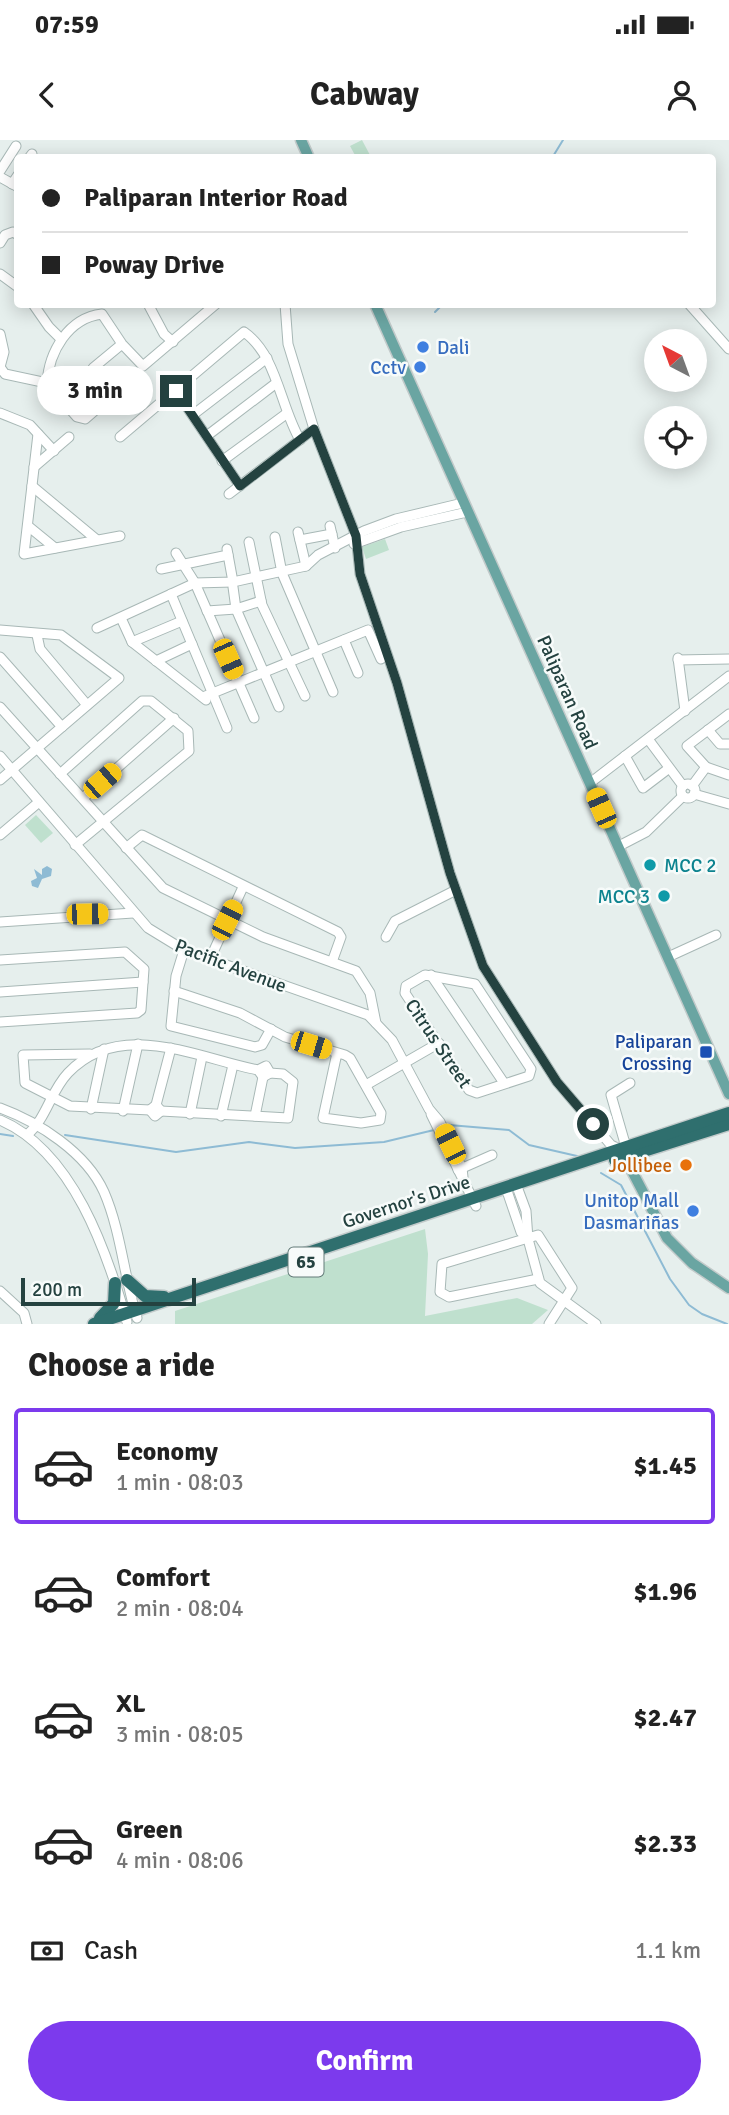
<!DOCTYPE html>
<html lang="en">
<head>
<meta charset="utf-8">
<style>
	body { margin:0; font-family:Signika,sans-serif; background:#f6f6f6; color:#222; height:100vh; display:flex; flex-direction:column; font-size:26px; white-space:nowrap }
	* { box-sizing:border-box; margin:0 }
	p { font-size:23px; color:#767676 }
	.icon { flex:none; width:38px; height:38px; fill:none; stroke:currentColor; stroke-width:2; stroke-linecap:round; stroke-linejoin:round }
	.map { position:relative; height:1184px; overflow:hidden }
	.side { display:flex; flex-direction:column; background:#fff; flex:1 }
	.side>* { flex:none }
	.guide { position:absolute; left:14px; top:14px; width:702px; height:154px; border-radius:7px; box-shadow:0 4px 18px #0003; display:grid; align-content:center; height:154px; padding:0 28px; background:#fff }
	.needle { width:46px; rotate:319deg }
	.fabs { position:absolute; left:644px; top:189px; display:grid; gap:14px }
	.fabs a { display:grid; place-items:center; width:63px; height:63px; border-radius:50%; background:#fff; box-shadow:0 4px 18px #0003; font-size:35px }
	.scale { position:absolute; left:21px; bottom:18px; width:175px; box-sizing:border-box; padding-left:7px; border:4px solid #244240; border-top:0; font-size:19px; line-height:24px; white-space:nowrap; color:#244240; -webkit-text-stroke:5px #f7fbfa; paint-order:stroke }
	.end { position:absolute; width:32px; height:32px; margin:-16px; border:9px solid #244240; background:#fff; box-shadow:0 0 0 4px #fff }
	.from { border-radius:50% }
	.bubble { position:absolute; height:49px; border-radius:24px; background:#fff; box-shadow:0 4px 18px #0003; font-size:23px; font-weight:700; line-height:49px; text-align:center }
	.car { position:absolute; width:21px; height:42px; margin:-21px -10px; border-radius:9px; box-shadow:0 0 5px 2px #0007; background:linear-gradient(#f5c518 24%,#345 0 40%,#f5c518 0 76%,#345 0 86%,#f5c518 0) }
	.guide b { display:flex; align-items:center; gap:24px; height:66px; font-size:26px }
	.guide b+b { border-top:2px solid #e0e0e0 }
	.guide i { width:18px; height:18px; background:#222 }
	ul { padding:0; list-style:none }
	li { display:flex; align-items:center; gap:21px; height:116px; margin:0 14px 10px; padding:0 14px; border:4px solid transparent; border-radius:7px }
	li div { flex:1 }
	li b { display:block; font-size:26px }
	li em { font-style:normal; font-weight:700 }
	li.on { border-color:#7c3aed }
	li>.icon { width:63px; height:63px; stroke-width:1.5 }
	h2 { padding:0 28px; font-size:32px; line-height:84px }
	.pay { display:flex; align-items:center; gap:18px; height:77px; padding:0 28px; font-size:26px }
	.pay p { margin-inline-start:auto }
	.primary-button { display:flex; gap:14px; margin-top:auto; padding:14px 28px }
	.primary-button a { flex:1; height:80px; border-radius:42px; background:#7c3aed; color:#fff; font-size:28px; font-weight:700; line-height:80px; text-align:center }
	.status { display:flex; justify-content:space-between; align-items:center; height:49px; padding:0 35px; background:#fff; direction:ltr }
	.status svg { height:19px; fill:currentColor }
	header { display:flex; justify-content:space-between; align-items:center; height:91px; padding:0 28px; background:#fff; font-size:32px; font-weight:700 }
	.map>svg:first-child { display:block }
	.green { fill:#bfe0ce }
	.water { fill:#8ebbd4 }
	.lines { fill:none; stroke-linecap:round; stroke-linejoin:round }
	.stream { stroke:#8ebbd4; stroke-width:2 }
	.minor-casing { stroke:#a8b8b6; stroke-width:11 }
	.major-casing { stroke:#c2caca; stroke-width:13 }
	.highway-casing { stroke:#c2caca; stroke-width:15 }
	.minor { stroke:#fff; stroke-width:9 }
	.major { stroke:#6aa5a2; stroke-width:10 }
	.highway { stroke:#2f6f6e; stroke-width:12 }
	.route { stroke:#244240; stroke-width:9 }
	.shop-dot { fill:#3f7fe0; stroke:#f7fbfa; stroke-width:2.5 }
	.culture-dot { fill:#0f9aa8; stroke:#f7fbfa; stroke-width:2.5 }
	.transit-dot { fill:#1a4fb4; stroke:#f7fbfa; stroke-width:2.5 }
	.food-dot { fill:#e8710a; stroke:#f7fbfa; stroke-width:2.5 }
	.labels { text-anchor:middle; stroke-width:5; stroke-linejoin:round; paint-order:stroke }
	.shield { fill:#f7fbfa; stroke:#637a78; stroke-width:2 }
	.shield-label { font-size:18px; font-weight:bold; fill:#244240 }
	.shop-label { font-size:19px; fill:#366cbe; stroke:#f7fbfa; text-anchor:end }
	.street-label { font-size:19px; fill:#244240; stroke:#f7fbfa }
	.culture-label { font-size:19px; fill:#0d838f; stroke:#f7fbfa; text-anchor:start }
	.transit-label { font-size:19px; fill:#164399; stroke:#f7fbfa; text-anchor:end }
	.food-label { font-size:19px; fill:#c56008; stroke:#f7fbfa; text-anchor:end }
</style>
</head>
<body>
<div class="status"><b>07:59</b><svg viewBox="0 0 49 12"><path d="M0 12V9h3v3zM5 12V6h3v6zM10 12V3h3v9zM15 12V0h3v12zM26 1h20v11H26zM47 4h2v5h-2z"/></svg></div>
<header><svg class="icon" aria-label="back" viewBox="0 0 24 24"><path d="M15 5l-7 7 7 7"/></svg>Cabway<svg class="icon" aria-label="person" viewBox="0 0 24 24"><circle cx="12" cy="8" r="4"/><path d="M4 21q1-7 8-7t8 7"/></svg></header>
<div class="map">
<svg width="729" height="1184" viewBox="0 0 729 1184">
	<rect width="100%" height="100%" fill="#e6efed"/>
	<!-- green -->
	<g class="green">
		<polygon points="362,0 371,17 356,17 350,6"/>
		<polygon points="385,399 389,410 366,419 362,407"/>
		<polygon points="36,675 53,693 41,703 25,685"/>
		<polygon points="425,1089 428,1114 425,1176 517,1158 548,1170 532,1184 175,1184 175,1171"/>
	</g>
	<!-- water -->
	<polygon class="water" points="47,726 52,729 51,736 42,739 38,748 32,746 31,741 37,738 34,729 42,735 42,729"/>
	<g class="lines">
		<!-- stream -->
		<g class="stream">
			<polyline points="552,18 563,0"/>
			<polyline points="435,172 443,164"/>
			<polyline points="449,985 509,990 529,1005 577,1016"/>
			<polyline points="0,994 13,996"/>
			<polyline points="65,995 176,1012 249,1002 295,1008 384,1002 434,990"/>
			<polyline points="601,1033 621,1045 670,1139 689,1165 702,1174 727,1184"/>
		</g>
		<!-- minor casing -->
		<g class="minor-casing">
			<g id="minor">
				<polyline points="29,18 32,14"/>
				<polyline points="0,31 16,6"/>
				<polyline points="0,37 18,47"/>
				<polyline points="12,44 18,35"/>
				<polyline points="0,103 5,95 13,92 18,95"/>
				<polyline points="0,134 18,147"/>
				<polyline points="33,164 49,187 61,199"/>
				<polyline points="148,164 164,194 173,202"/>
				<polyline points="285,164 288,204 314,289 356,396 360,434 397,543 450,733 483,826 557,942 611,1005 621,1010"/>
				<polyline points="689,164 729,209"/>
				<polyline points="0,194 4,212 0,227 5,234 47,243"/>
				<path d="M 122,204 L 93,228 L 93,234 L 109,254 L 108,259 L 85,279 L 77,277 L 47,243 C 49,212 68,178 102,174 L 122,204 L 143,226 L 216,164"/>
				<polyline points="176,251 240,346"/>
				<polyline points="0,273 30,285 54,311"/>
				<polyline points="194,274 267,218"/>
				<polyline points="38,294 24,414 120,396"/>
				<polyline points="208,295 275,244"/>
				<path d="M 120,297 L 244,192 C 277,215 280,266 300,300"/>
				<polyline points="222,321 286,274"/>
				<polyline points="34,327 69,297"/>
				<polyline points="32,346 97,400"/>
				<polyline points="229,354 314,289"/>
				<polyline points="28,386 55,408"/>
				<polyline points="330,386 335,408"/>
				<polyline points="298,392 306,426"/>
				<polyline points="275,397 282,433 333,552"/>
				<polyline points="300,400 332,394"/>
				<polyline points="249,402 262,465 305,556"/>
				<polyline points="354,404 401,387 467,372"/>
				<polyline points="227,409 233,442"/>
				<polyline points="176,413 195,443 254,578"/>
				<polyline points="161,429 228,415"/>
				<polyline points="233,447 236,469 279,567"/>
				<polyline points="171,454 227,588"/>
				<polyline points="207,471 236,469 261,461"/>
				<polyline points="121,478 132,502 206,560"/>
				<polyline points="97,488 195,443 233,442 306,426 318,415 364,391 396,379 463,363"/>
				<polyline points="0,490 61,495 119,538 0,640"/>
				<polyline points="37,495 40,509 87,565"/>
				<polyline points="344,500 358,533"/>
				<polyline points="132,502 182,481"/>
				<polyline points="0,517 62,587"/>
				<polyline points="678,518 685,571"/>
				<polyline points="678,520 729,519"/>
				<polyline points="156,521 192,504"/>
				<polyline points="203,557 368,490 381,519"/>
				<polyline points="0,567 163,748 263,797 356,831 370,853 376,883"/>
				<polyline points="729,574 687,606 706,627 729,635"/>
				<polyline points="708,590 720,604 729,604"/>
				<polyline points="648,599 683,646"/>
				<polyline points="0,616 148,788 184,810 368,875 392,900 429,969 440,982 462,1028 463,1037"/>
				<polyline points="625,616 643,648 668,629"/>
				<polyline points="60,634 142,561 151,561 188,591 189,611 75,705"/>
				<polyline points="590,643 729,536"/>
				<circle cx="688" cy="651" r="7"/>
				<polyline points="692,646 706,627"/>
				<polyline points="694,654 729,664"/>
				<polyline points="83,658 174,578"/>
				<polyline points="0,695 39,662"/>
				<polyline points="619,706 646,692 683,656"/>
				<polyline points="126,708 142,695 338,792 341,797 332,822"/>
				<polyline points="0,782 133,773"/>
				<polyline points="386,797 395,781 456,750"/>
				<polyline points="184,810 176,836 171,886 255,907 262,905 271,889"/>
				<polyline points="668,817 716,795"/>
				<polyline points="210,819 243,747"/>
				<polyline points="0,820 125,812 144,829 141,870 137,873 0,882"/>
				<polygon points="425,835 475,844 531,929 529,936 477,953 469,950 405,853 406,846"/>
				<polyline points="431,835 504,943"/>
				<polyline points="174,851 240,873 285,897 345,915 350,918 381,973 380,980 361,983 323,978 337,913"/>
				<polyline points="0,852 143,842"/>
				<polyline points="90,914 23,915 25,943 70,966 150,970"/>
				<polyline points="366,945 439,903"/>
				<polyline points="156,965 161,971 155,976 150,970 156,965 171,908"/>
				<path d="M 0,968 C 38,982 86,1012 104,1052 C 121,1091 124,1137 137,1178"/>
				<polyline points="91,969 104,909"/>
				<polyline points="123,971 138,904"/>
				<polyline points="161,971 288,978 293,942 283,934 270,933"/>
				<polyline points="190,974 202,917"/>
				<polyline points="431,974 476,1066"/>
				<polyline points="221,976 233,925"/>
				<polyline points="255,976 263,937"/>
				<path d="M 0,980 C 73,1011 107,1112 127,1182"/>
				<path d="M 27,995 C 47,978 50,952 68,933 C 120,878 197,918 258,930 L 266,926 L 270,933 L 263,937 L 258,930"/>
				<polyline points="626,1007 611,955 630,943"/>
				<polyline points="458,1030 492,1015"/>
				<polyline points="516,1044 526,1071 528,1099 540,1143 596,1184"/>
				<polyline points="506,1048 521,1092 528,1099"/>
				<polyline points="538,1139 449,1157 440,1152 442,1124 538,1095 572,1148 549,1184"/>
				<polyline points="0,1151 24,1173 27,1184"/>
			</g>
		</g>
		<!-- major casing -->
		<g class="major-casing">
			<g id="major">
				<polyline points="301,0 309,18"/>
				<polyline points="375,164 729,954"/>
				<polyline points="621,1010 667,1098 692,1123 729,1148"/>
			</g>
		</g>
		<!-- highway casing -->
		<g class="highway-casing">
			<g id="highway">
				<polyline points="615,1020 729,984"/>
				<polyline points="127,1140 145,1156 164,1157"/>
				<polyline points="100,1178 114,1163 115,1143"/>
				<polyline points="94,1184 729,973"/>
			</g>
		</g>
		<!-- minor -->
		<use href="#minor" class="minor"/>
		<!-- major -->
		<use href="#major" class="major"/>
		<!-- highway -->
		<use href="#highway" class="highway"/>
	</g>
	<g class="lines">
		<!-- route -->
		<polyline class="route" points="176,251 240,346 314,289 356,396 360,434 397,543 450,733 483,826 557,942 593,984"/>
	</g>
	<!-- markers -->
	<g class="shop-dot">
		<circle cx="423" cy="207" r="7"/>
		<circle cx="420" cy="227" r="7"/>
		<circle cx="693" cy="1071" r="7"/>
	</g>
	<g class="culture-dot">
		<circle cx="650" cy="725" r="7"/>
		<circle cx="664" cy="756" r="7"/>
	</g>
	<rect class="transit-dot" x="699" y="905" width="14" height="14" rx="3.5"/>
	<circle class="food-dot" cx="686" cy="1025" r="7"/>
	<g class="labels">
		<!-- shield labels -->
		<rect class="shield" x="288.5" y="1107.5" width="35" height="29" rx="5"/>
		<g class="shield-label">
			<text x="306" y="1128">65</text>
		</g>
		<!-- shop labels -->
		<g class="shop-label">
			<text x="437" y="214" text-anchor="start">Dali</text>
			<text x="406" y="234">Cctv</text>
			<text x="679" y="1067">Unitop Mall<tspan x="679" dy="22">Dasmariñas</tspan></text>
		</g>
		<!-- street labels -->
		<g class="street-label">
			<text transform="translate(568 552) rotate(66)" y="7">Paliparan Road</text>
			<text transform="translate(231 825) rotate(21)" y="7">Pacific Avenue</text>
			<text transform="translate(439 903) rotate(56)" y="7">Citrus Street</text>
			<text transform="translate(406 1061) rotate(-18)" y="7">Governor's Drive</text>
		</g>
		<!-- culture labels -->
		<g class="culture-label">
			<text x="664" y="732">MCC 2</text>
			<text x="650" y="763" text-anchor="end">MCC 3</text>
		</g>
		<!-- transit labels -->
		<g class="transit-label">
			<text x="692" y="908">Paliparan<tspan x="692" dy="22">Crossing</tspan></text>
		</g>
		<!-- food labels -->
		<g class="food-label">
			<text x="672" y="1032">Jollibee</text>
		</g>
	</g>
</svg>
<div class="fabs">
<a><svg class="needle" viewBox="-14 -14 28 28"><path d="M0-13l5 13h-10z" fill="#e53935"/><path d="M0 13l5-13h-10z" fill="#767676"/></svg></a>
<a><svg class="icon" aria-label="locate" viewBox="0 0 24 24"><circle cx="12" cy="12" r="6"/><path d="M12 2v4M12 18v4M2 12h4M18 12h4"/></svg></a>
</div>
<div class="scale">200 m</div>
<i class="end from" style="left:593px;top:984px"></i>
<i class="end" style="left:176px;top:251px"></i>
<div class="bubble" style="left:37px;top:226px;width:116px">3 min</div>
<i class="car" style="left:228px;top:519px;rotate:156deg"></i>
<i class="car" style="left:102px;top:641px;rotate:49deg"></i>
<i class="car" style="left:601px;top:668px;rotate:336deg"></i>
<i class="car" style="left:87px;top:774px;rotate:89deg"></i>
<i class="car" style="left:227px;top:780px;rotate:27deg"></i>
<i class="car" style="left:311px;top:905px;rotate:107deg"></i>
<i class="car" style="left:450px;top:1004px;rotate:334deg"></i>
<div class="guide">
<b><i class="from"></i>Paliparan Interior Road</b>
<b><i></i>Poway Drive</b>
</div>
</div>
<section class="side">
<h2>Choose a ride</h2>
<ul>
<li class="on"><svg class="icon" aria-label="car" viewBox="0 0 24 24"><path d="M5 17H2v-5l4-1 3-4h7l3 4 3 1v5h-3M9 17h6M6 11h13"/><circle cx="7" cy="17" r="2"/><circle cx="17" cy="17" r="2"/></svg><div><b>Economy</b><p>1 min · 08:03</p></div><em>$1.45</em></li>
<li><svg class="icon" aria-label="car" viewBox="0 0 24 24"><path d="M5 17H2v-5l4-1 3-4h7l3 4 3 1v5h-3M9 17h6M6 11h13"/><circle cx="7" cy="17" r="2"/><circle cx="17" cy="17" r="2"/></svg><div><b>Comfort</b><p>2 min · 08:04</p></div><em>$1.96</em></li>
<li><svg class="icon" aria-label="car" viewBox="0 0 24 24"><path d="M5 17H2v-5l4-1 3-4h7l3 4 3 1v5h-3M9 17h6M6 11h13"/><circle cx="7" cy="17" r="2"/><circle cx="17" cy="17" r="2"/></svg><div><b>XL</b><p>3 min · 08:05</p></div><em>$2.47</em></li>
<li><svg class="icon" aria-label="car" viewBox="0 0 24 24"><path d="M5 17H2v-5l4-1 3-4h7l3 4 3 1v5h-3M9 17h6M6 11h13"/><circle cx="7" cy="17" r="2"/><circle cx="17" cy="17" r="2"/></svg><div><b>Green</b><p>4 min · 08:06</p></div><em>$2.33</em></li>
</ul>
<div class="pay"><svg class="icon" aria-label="cash" viewBox="0 0 24 24"><path d="M3 7h18v10H3z"/><circle cx="12" cy="12" r="2"/></svg>Cash<p>1.1 km</p></div>
<div class="primary-button"><a>Confirm</a></div>
</section>
</body>
</html>
